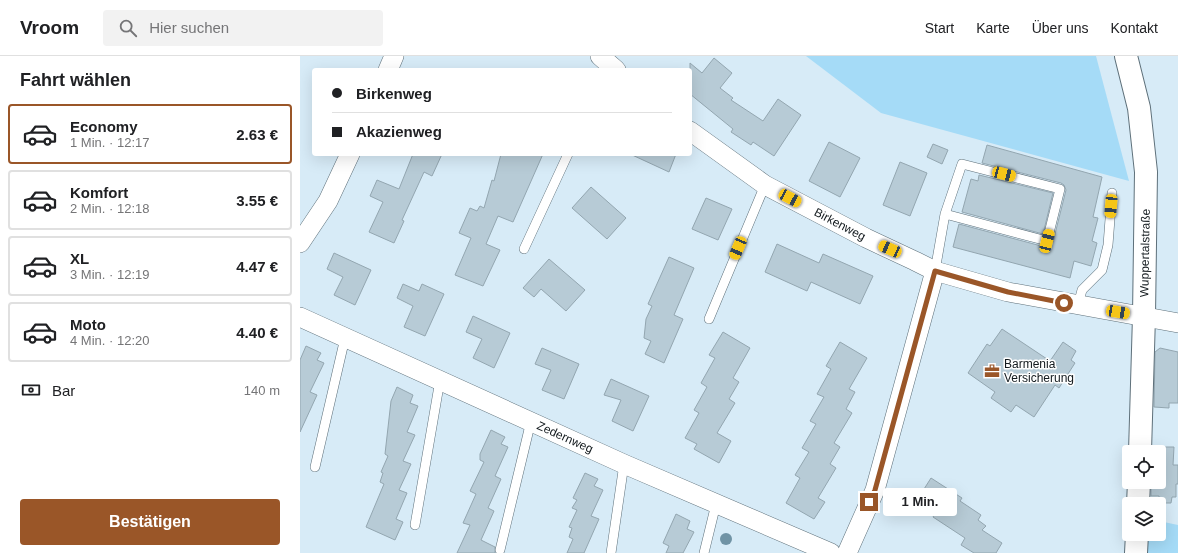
<!DOCTYPE html>
<html lang="de">
<head>
<meta charset="utf-8">
<style>
	body { margin:0; font-family:Arial,sans-serif; background:#f2f2f2; color:#202124; height:100vh; display:flex; flex-direction:column; font-size:15px; white-space:nowrap }
	* { box-sizing:border-box; margin:0 }
	p { font-size:13px; color:#757577 }
	.icon { flex:none; width:22px; height:22px; fill:none; stroke:currentColor; stroke-width:2; stroke-linecap:round; stroke-linejoin:round }
	.map { position:relative; flex:1; overflow:hidden }
	.drawer { display:flex; flex-direction:column; background:#fff; width:300px }
	.drawer>* { flex:none }
	.hud { position:absolute; left:12px; top:12px; width:380px; height:88px; border-radius:4px; box-shadow:0 4px 16px #0002; display:grid; align-content:center; height:88px; padding:0 20px; background:#fff }
	.tools { position:absolute; left:822px; top:389px; display:grid; gap:8px }
	.tools a { display:grid; place-items:center; width:44px; height:44px; border-radius:4px; background:#fff; box-shadow:0 4px 16px #0002; font-size:20px }
	.end { position:absolute; width:18px; height:18px; margin:-9px; border:5px solid #9a5628; background:#fff; box-shadow:0 0 0 2px #fff }
	.from { border-radius:50% }
	.bubble { position:absolute; height:28px; border-radius:4px; background:#fff; box-shadow:0 4px 16px #0002; font-size:13px; font-weight:700; line-height:28px; text-align:center }
	.car { position:absolute; width:12px; height:24px; margin:-12px -6px; border-radius:5px; box-shadow:0 0 3px 1px #0007; background:linear-gradient(#f5c518 24%,#345 0 40%,#f5c518 0 76%,#345 0 86%,#f5c518 0) }
	.hud b { display:flex; align-items:center; gap:14px; height:38px; font-size:15px }
	.hud b+b { border-top:1px solid #e0e0e0 }
	.hud i { width:10px; height:10px; background:#202124 }
	ul { padding:0; list-style:none }
	li { display:flex; align-items:center; gap:12px; height:60px; margin:0 8px 6px; padding:0 12px; border:2px solid #e0e0e0; border-radius:4px }
	li div { flex:1 }
	li b { display:block; font-size:15px }
	li em { font-style:normal; font-weight:700 }
	li.active { border-color:#9a5628 }
	li>.icon { width:36px; height:36px; stroke-width:1.5 }
	h2 { padding:0 20px; font-size:18px; line-height:48px }
	.pay { display:flex; align-items:center; gap:10px; height:44px; padding:0 20px; font-size:15px }
	.pay p { margin-inline-start:auto }
	.action { display:flex; gap:8px; margin-top:auto; padding:8px 20px }
	.action a { flex:1; height:46px; border-radius:4px; background:#9a5628; color:#fff; font-size:16px; font-weight:700; line-height:46px; text-align:center }
	header { display:flex; align-items:center; gap:24px; box-sizing:border-box; height:56px; padding:0 20px; background:#fff; border-bottom:1px solid #e0e0e0 }
	header strong { font-size:19px }
	nav { display:flex; gap:22px; margin-inline-start:auto; font-size:14px }
	.search { width:280px; height:36px; background:#f2f2f2; display:flex; align-items:center; gap:10px; box-sizing:border-box; padding:0 14px; border-radius:4px; color:#757577; font-size:15px }
	main { display:flex; flex:1; min-height:0 }
	.map>svg:first-child { display:block }
	.green { fill:#a5dbf7 }
	.building { fill:#b7cbd6; stroke:#93a6b0 }
	.lines { fill:none; stroke-linecap:round; stroke-linejoin:round }
	.service-casing { stroke:#5e707a; stroke-width:10 }
	.minor-casing { stroke:#5e707a; stroke-width:20 }
	.secondary-casing { stroke:#5e707a; stroke-width:24 }
	.service { stroke:#fff; stroke-width:9 }
	.minor { stroke:#fff; stroke-width:19 }
	.secondary { stroke:#fff; stroke-width:22 }
	.tree { fill:#7093a5 }
	.route { stroke:#9a5628; stroke-width:5 }
	.labels { text-anchor:middle; stroke-width:3; stroke-linejoin:round; paint-order:stroke }
	.street-label { font-size:12px; fill:#12191d; stroke:#fff }
	.poi-label { font-size:12px; fill:#12191d; stroke:#fff; text-anchor:start }
</style>
</head>
<body>
<header>
<strong>Vroom</strong>
<div class="search"><svg class="icon" aria-label="search" viewBox="0 0 24 24"><circle cx="10" cy="10" r="6"/><path d="M15 15l6 6"/></svg>Hier suchen</div>
<nav><a>Start</a><a>Karte</a><a>Über uns</a><a>Kontakt</a></nav>
</header>
<main>
<section class="drawer">
<h2>Fahrt wählen</h2>
<ul>
<li class="active"><svg class="icon" aria-label="car" viewBox="0 0 24 24"><path d="M5 17H2v-5l4-1 3-4h7l3 4 3 1v5h-3M9 17h6M6 11h13"/><circle cx="7" cy="17" r="2"/><circle cx="17" cy="17" r="2"/></svg><div><b>Economy</b><p>1 Min. · 12:17</p></div><em>2.63 €</em></li>
<li><svg class="icon" aria-label="car" viewBox="0 0 24 24"><path d="M5 17H2v-5l4-1 3-4h7l3 4 3 1v5h-3M9 17h6M6 11h13"/><circle cx="7" cy="17" r="2"/><circle cx="17" cy="17" r="2"/></svg><div><b>Komfort</b><p>2 Min. · 12:18</p></div><em>3.55 €</em></li>
<li><svg class="icon" aria-label="car" viewBox="0 0 24 24"><path d="M5 17H2v-5l4-1 3-4h7l3 4 3 1v5h-3M9 17h6M6 11h13"/><circle cx="7" cy="17" r="2"/><circle cx="17" cy="17" r="2"/></svg><div><b>XL</b><p>3 Min. · 12:19</p></div><em>4.47 €</em></li>
<li><svg class="icon" aria-label="car" viewBox="0 0 24 24"><path d="M5 17H2v-5l4-1 3-4h7l3 4 3 1v5h-3M9 17h6M6 11h13"/><circle cx="7" cy="17" r="2"/><circle cx="17" cy="17" r="2"/></svg><div><b>Moto</b><p>4 Min. · 12:20</p></div><em>4.40 €</em></li>
</ul>
<div class="pay"><svg class="icon" aria-label="cash" viewBox="0 0 24 24"><path d="M3 7h18v10H3z"/><circle cx="12" cy="12" r="2"/></svg>Bar<p>140 m</p></div>
<div class="action"><a>Bestätigen</a></div>
</section>
<div class="map">
<svg width="878" height="497" viewBox="0 0 878 497">
	<rect width="100%" height="100%" fill="#d7ebf7"/>
	<!-- green -->
	<g class="green">
		<polygon points="506,0 796,0 829,125 581,57"/>
		<polygon points="859,465 878,469 878,497 844,497 845,478 859,478"/>
	</g>
	<!-- building -->
	<g class="building">
		<polygon points="414,2 432,17 420,32 433,42 431,44 463,65 478,43 501,59 474,100 453,86 451,89 431,76 433,73 390,38 390,7 402,17"/>
		<polygon points="529,86 560,102 540,141 509,125"/>
		<polygon points="633,88 648,94 642,108 627,101"/>
		<polygon points="687,89 802,121 793,161 798,162 792,185 797,187 791,210 774,205 770,222 653,191 659,168 745,191 749,191 753,186 766,134 764,129 761,127 682,107"/>
		<polygon points="113,98 142,98 132,120 124,116 102,164 104,165 94,187 69,176 83,146 70,140 77,124 99,133"/>
		<polygon points="201,98 243,98 213,166 198,160 186,188 200,194 183,230 155,219 171,182 159,177 170,152 177,155 180,150 184,152 192,124 194,125"/>
		<polygon points="330,98 376,98 369,116"/>
		<polygon points="600,106 627,117 610,160 583,149"/>
		<polygon points="679,119 753,137 743,178 662,156 671,123 678,125"/>
		<polygon points="291,131 326,162 307,183 272,152"/>
		<polygon points="406,142 432,153 418,184 392,173"/>
		<polygon points="477,188 519,207 523,198 573,220 560,248 511,226 507,235 465,216"/>
		<polygon points="34,197 71,214 55,249 34,239 43,221 27,213"/>
		<polygon points="369,201 394,212 374,259 383,263 364,307 345,298 351,285 344,282 346,263 352,250 348,248"/>
		<polygon points="249,203 285,234 266,255 241,233 234,241 223,232"/>
		<polygon points="103,228 119,235 122,228 144,238 125,280 104,271 113,250 97,242"/>
		<polygon points="173,260 210,277 194,312 173,302 182,283 166,276"/>
		<polygon points="702,273 750,305 763,286 776,295 771,304 775,307 759,332 755,329 734,361 716,349 711,356 691,342 695,336 668,317 687,288 690,290"/>
		<polygon points="423,276 450,292 433,322 439,326 429,343 435,347 417,377 431,385 419,407 394,393 397,388 385,382 399,357 394,354 407,331 401,327 415,302 409,299"/>
		<polygon points="540,286 567,302 549,333 555,336 546,353 552,357 534,387 540,391 530,408 536,412 518,442 525,446 514,463 486,447 500,422 495,419 509,396 502,392 516,368 510,365 524,341 517,338 531,313 526,310"/>
		<polygon points="6,290 21,297 17,304 24,307 10,336 17,339 0,376 0,304"/>
		<polygon points="242,292 279,308 264,343 242,334 251,314 235,308"/>
		<polygon points="860,292 878,296 878,347 869,347 869,352 854,351 855,296"/>
		<polygon points="311,323 349,340 333,375 312,365 321,344 304,339"/>
		<polygon points="97,331 113,339 110,347 118,350 107,376 115,379 103,405 111,408 99,434 107,437 96,463 103,466 95,484 66,471 84,428 80,426 83,417 81,416 88,400 85,398 91,345"/>
		<polygon points="191,374 205,381 201,388 208,391 195,420 201,423 188,452 194,455 181,484 195,491 195,497 157,497 170,469 163,467 176,438 170,435 184,406 180,404 180,398"/>
		<polygon points="859,391 874,391 873,409 878,409 878,428 876,428 876,441 872,441 871,447 859,447 859,440 851,440 851,426 859,426"/>
		<polygon points="285,417 298,423 294,430 303,434 291,460 299,463 284,497 267,497 273,483 269,481 272,472 269,471 277,454 272,452 277,444 273,442"/>
		<polygon points="631,422 662,442 660,445 681,459 678,464 686,470 682,474 702,487 696,497 674,497 661,489 665,482 633,461 638,453 619,441"/>
		<polygon points="376,458 390,465 387,473 394,476 383,497 366,497 369,490 363,487"/>
	</g>
	<g class="lines">
		<!-- service casing -->
		<g class="service-casing">
			<g id="service">
				<polyline points="224,193 268,98"/>
				<polyline points="635,215 645,158 662,108 760,133 747,185 645,158"/>
				<polyline points="778,249 782,234 802,214 808,189 812,137"/>
				<polyline points="409,263 465,129"/>
				<polyline points="15,411 45,282"/>
				<polyline points="115,469 140,324"/>
				<polyline points="200,494 231,365"/>
				<polyline points="311,497 324,408"/>
				<polyline points="404,497 416,448"/>
			</g>
		</g>
		<!-- minor casing -->
		<g class="minor-casing">
			<g id="minor">
				<polyline points="300,0 316,14"/>
				<polyline points="88,14 94,0"/>
				<path id="s1" d="M 390,75 L 465,129 L 566,182 L 615,205 L 635,215 L 708,236 L 878,267"/>
				<polyline points="0,187 28,145 50,98"/>
				<path id="s2" d="M 0,261 L 324,408 L 531,497"/>
				<polyline points="547,497 575,434 635,215"/>
			</g>
		</g>
		<!-- secondary casing -->
		<g class="secondary-casing">
			<g id="secondary">
				<polyline points="826,0 839,52 846,116 844,260 840,396"/>
				<polyline points="838,448 839,426"/>
				<polyline points="836,497 837,478"/>
			</g>
		</g>
		<!-- service -->
		<use href="#service" class="service"/>
		<!-- minor -->
		<use href="#minor" class="minor"/>
		<!-- secondary -->
		<use href="#secondary" class="secondary"/>
	</g>
	<!-- trees -->
	<circle class="tree" cx="426" cy="483" r="6"/>
	<g class="lines">
		<!-- route -->
		<polyline class="route" points="569,446 575,434 635,215 708,236 764,247"/>
	</g>
	<!-- icons -->
	<defs>
		<g id="office-bare" transform="scale(1.2)"><path d="M-6-3h4V-5.5h4V-3h4V5H-6ZM-1-4.5V-3h2v-1.5ZM-6 0V1H6V0Z" fill="#9a5628" stroke="#fff" stroke-width="2.5" paint-order="stroke"/></g>
	</defs>
	<g fill-rule="evenodd">
		<use href="#office-bare" x="692" y="315"/>
	</g>
	<g class="labels">
		<!-- street labels -->
		<g class="street-label">
			<text dy="4" stroke="none"><textPath href="#s1" startOffset="177">Birkenweg</textPath></text>
			<text transform="translate(845 197) rotate(-89)" y="4">Wuppertalstraße</text>
			<text dy="4" stroke="none"><textPath href="#s2" startOffset="291">Zedernweg</textPath></text>
		</g>
		<!-- poi labels -->
		<g class="poi-label">
			<text x="704" y="312">Barmenia<tspan x="704" dy="14">Versicherung</tspan></text>
		</g>
	</g>
</svg>
<div class="tools">
<a><svg class="icon" aria-label="locate" viewBox="0 0 24 24"><circle cx="12" cy="12" r="6"/><path d="M12 2v4M12 18v4M2 12h4M18 12h4"/></svg></a>
<a><svg class="icon" aria-label="layers" viewBox="0 0 24 24"><path d="M12 4l9 5-9 5-9-5zM3 14l9 5 9-5"/></svg></a>
</div>
<i class="end from" style="left:764px;top:247px"></i>
<i class="end" style="left:569px;top:446px"></i>
<div class="bubble" style="left:583px;top:432px;width:74px">1 Min.</div>
<i class="car" style="left:704px;top:118px;rotate:105deg"></i>
<i class="car" style="left:490px;top:142px;rotate:118deg"></i>
<i class="car" style="left:811px;top:150px;rotate:185deg"></i>
<i class="car" style="left:747px;top:185px;rotate:14deg"></i>
<i class="car" style="left:438px;top:192px;rotate:203deg"></i>
<i class="car" style="left:590px;top:193px;rotate:294deg"></i>
<i class="car" style="left:818px;top:256px;rotate:99deg"></i>
<div class="hud">
<b><i class="from"></i>Birkenweg</b>
<b><i></i>Akazienweg</b>
</div>
</div>
</main>
</body>
</html>
